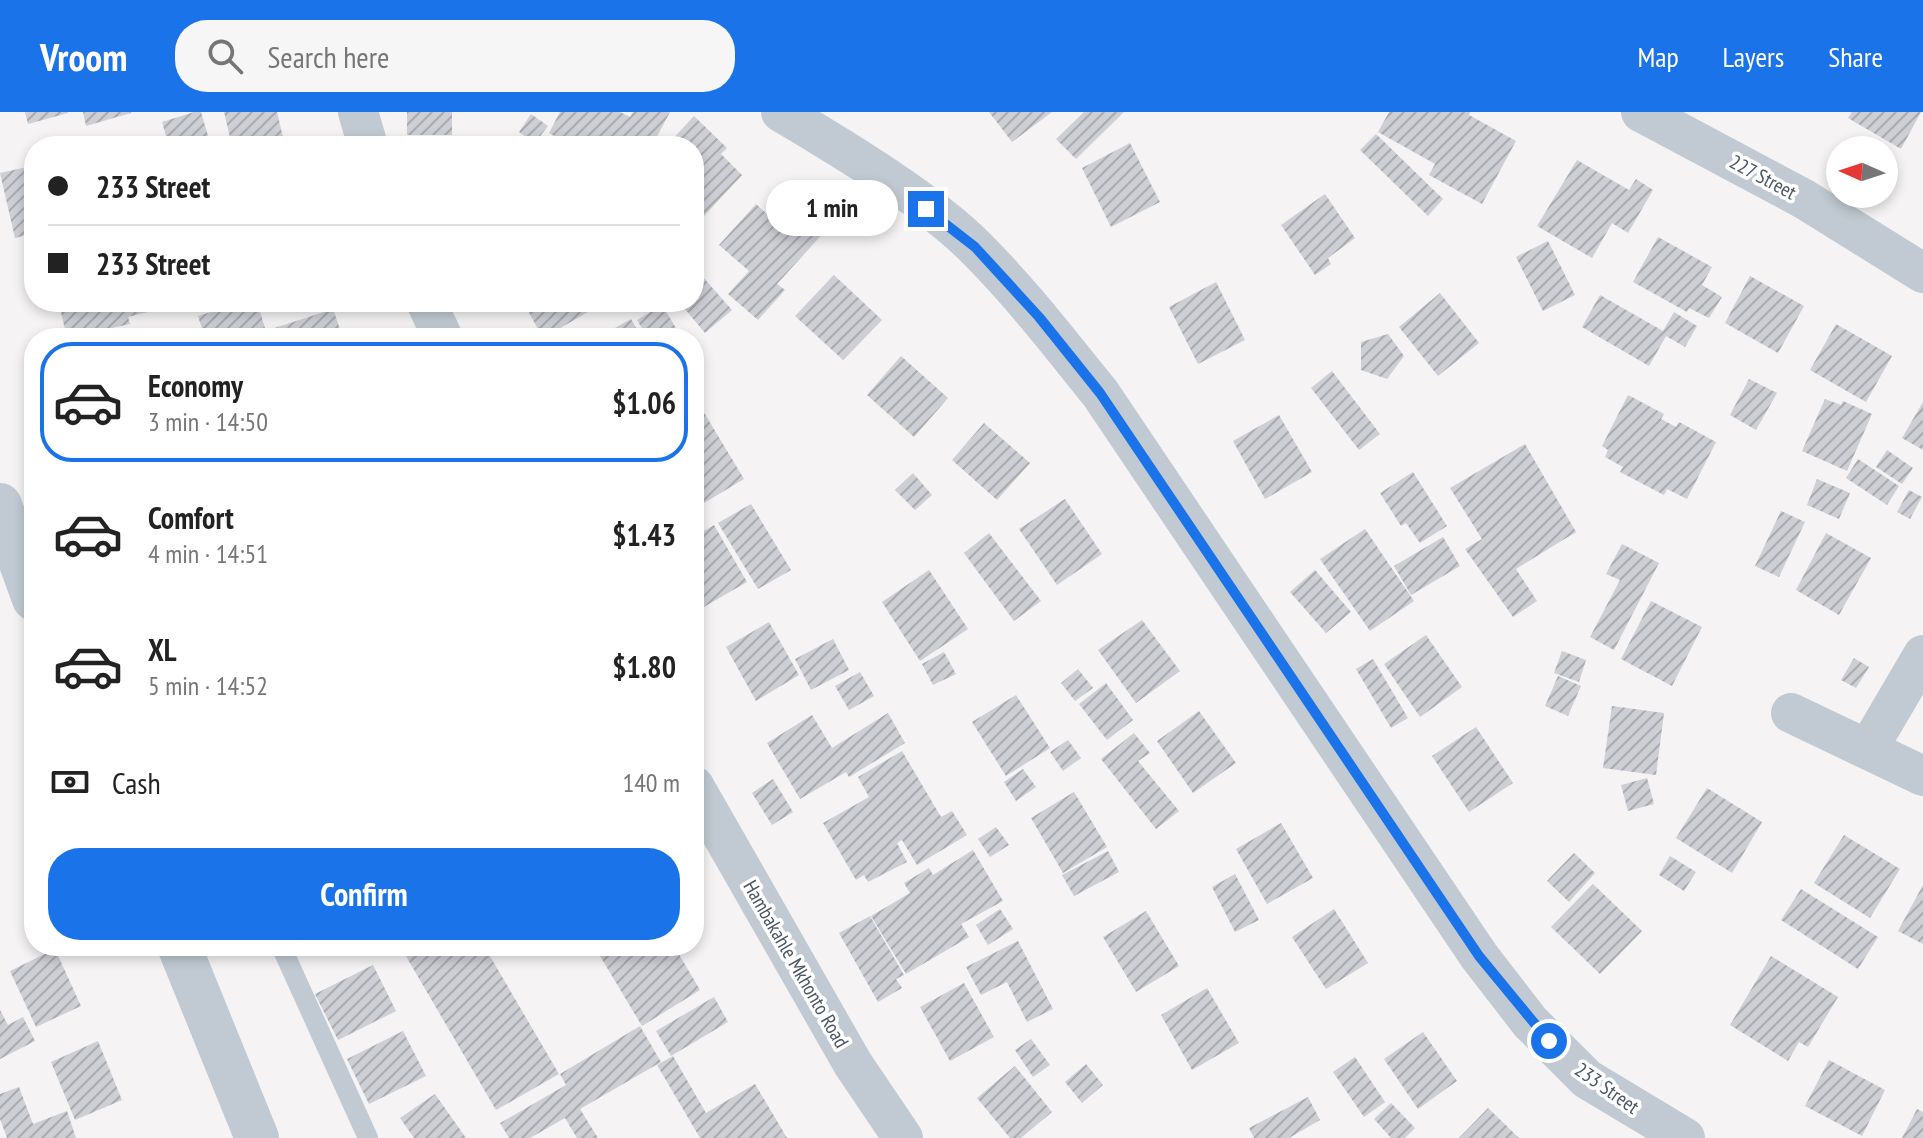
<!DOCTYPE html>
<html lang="en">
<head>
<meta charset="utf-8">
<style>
	body { margin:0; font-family:"PT Sans Narrow",sans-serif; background:#f6f6f6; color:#222; height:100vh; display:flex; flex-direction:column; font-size:30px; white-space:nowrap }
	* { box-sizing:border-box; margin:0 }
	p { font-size:26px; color:#767676 }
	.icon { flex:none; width:44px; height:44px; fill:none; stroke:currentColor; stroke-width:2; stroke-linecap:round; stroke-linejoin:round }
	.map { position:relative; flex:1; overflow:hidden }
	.sheet { position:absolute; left:24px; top:216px; width:680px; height:628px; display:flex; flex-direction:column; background:#fff; border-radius:32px; box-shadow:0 4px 12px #0003 }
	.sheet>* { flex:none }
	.guide { position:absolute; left:24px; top:24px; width:680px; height:176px; border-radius:32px; box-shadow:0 4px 12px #0003; display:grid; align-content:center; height:176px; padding:0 24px; background:#fff }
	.needle { width:52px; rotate:273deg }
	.controls { position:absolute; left:1826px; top:24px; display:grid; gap:16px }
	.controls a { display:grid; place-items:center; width:72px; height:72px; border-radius:50%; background:#fff; box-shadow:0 4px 12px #0003; font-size:40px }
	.end { position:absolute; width:36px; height:36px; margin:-18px; border:10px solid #1a73e8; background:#fff; box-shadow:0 0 0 4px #fff }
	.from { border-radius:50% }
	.bubble { position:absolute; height:56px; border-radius:28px; background:#fff; box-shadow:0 4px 12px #0003; font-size:26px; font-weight:600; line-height:56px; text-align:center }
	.guide b { display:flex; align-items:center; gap:28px; height:76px; font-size:30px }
	.guide b+b { border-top:2px solid #e0e0e0 }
	.guide i { width:20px; height:20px; background:#222 }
	ul { padding:14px 0 0; list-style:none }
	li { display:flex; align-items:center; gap:24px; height:120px; margin:0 16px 12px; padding:0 8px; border:4px solid transparent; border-radius:32px }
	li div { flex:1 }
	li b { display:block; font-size:30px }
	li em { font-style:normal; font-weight:600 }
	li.current { border-color:#1a73e8 }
	li>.icon { width:72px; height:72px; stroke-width:1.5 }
	.pay { display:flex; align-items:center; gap:20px; height:88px; padding:0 24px; font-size:30px }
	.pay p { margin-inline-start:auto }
	.action { display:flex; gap:16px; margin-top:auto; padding:16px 24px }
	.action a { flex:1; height:92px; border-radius:32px; background:#1a73e8; color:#fff; font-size:32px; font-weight:600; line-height:92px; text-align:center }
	header { display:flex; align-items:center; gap:48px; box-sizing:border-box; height:112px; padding:0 40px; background:#1a73e8; color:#fff }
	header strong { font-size:38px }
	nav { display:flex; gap:44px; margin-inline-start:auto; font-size:28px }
	.search { width:560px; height:72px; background:#f6f6f6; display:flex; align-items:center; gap:20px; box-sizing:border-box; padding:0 28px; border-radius:32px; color:#767676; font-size:30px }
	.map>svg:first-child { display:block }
	.building { fill:url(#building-hatch) }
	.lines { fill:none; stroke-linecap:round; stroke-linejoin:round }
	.service { stroke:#c1cad2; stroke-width:20 }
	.minor { stroke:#c1cad2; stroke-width:40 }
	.tertiary { stroke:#c1cad2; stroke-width:44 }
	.route { stroke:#1a73e8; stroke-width:10 }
	.labels { text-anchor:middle; stroke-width:7; stroke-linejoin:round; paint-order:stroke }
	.street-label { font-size:20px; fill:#4a5661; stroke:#fff }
</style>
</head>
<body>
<header>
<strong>Vroom</strong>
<div class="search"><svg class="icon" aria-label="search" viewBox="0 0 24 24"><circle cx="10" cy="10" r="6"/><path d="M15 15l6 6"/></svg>Search here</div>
<nav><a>Map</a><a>Layers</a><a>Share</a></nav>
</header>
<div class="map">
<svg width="1923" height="1026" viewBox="0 0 1923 1026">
	<defs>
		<pattern id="building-hatch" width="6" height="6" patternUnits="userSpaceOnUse" patternTransform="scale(2)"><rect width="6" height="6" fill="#cdcfd5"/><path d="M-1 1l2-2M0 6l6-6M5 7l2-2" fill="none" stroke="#a8abb0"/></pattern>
	</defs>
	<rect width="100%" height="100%" fill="#f5f3f3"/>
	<!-- building -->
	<g class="building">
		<polygon points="25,0 68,0 68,1 28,12"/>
		<polygon points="83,0 131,0 131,1 86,14"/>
		<polygon points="194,0 201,0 211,34 169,34 162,10"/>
		<polygon points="224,0 277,0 285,34 232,34"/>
		<rect x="407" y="0" width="45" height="23"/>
		<polygon points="560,0 620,0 630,5 633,0 670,0 652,34 572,34 549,21"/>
		<polygon points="989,0 1052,0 1012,30"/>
		<polygon points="1084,0 1124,0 1076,47 1056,27"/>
		<polygon points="1389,0 1470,0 1469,3 1516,29 1482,92 1429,63 1435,52 1378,20"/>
		<polygon points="1852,0 1921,0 1901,37 1848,6"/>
		<polygon points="531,2 548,14 535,31 519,20"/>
		<polygon points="694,4 727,36 721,42 742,63 694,115 694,34 666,34"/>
		<polygon points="1376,22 1443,87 1428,104 1360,38"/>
		<polygon points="1130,31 1160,90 1111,115 1082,56"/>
		<polygon points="1577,48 1629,78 1636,67 1653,78 1628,121 1612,111 1592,146 1537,114"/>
		<polygon points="27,55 34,83 34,121 15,126 0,61"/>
		<polygon points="1325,82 1355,126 1328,146 1331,152 1315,163 1281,113"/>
		<polygon points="756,92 785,119 805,97 827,117 777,172 785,178 758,208 728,182 749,159 719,133"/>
		<polygon points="1658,125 1712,155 1702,173 1722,185 1709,206 1689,196 1687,200 1633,170"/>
		<polygon points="1548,129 1575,183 1543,199 1516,145"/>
		<polygon points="694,155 732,198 705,221 679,190 694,190"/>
		<polygon points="834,163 882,208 843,248 795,204"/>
		<polygon points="1750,164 1804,194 1778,241 1725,211"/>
		<polygon points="1216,170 1245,228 1198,252 1169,195"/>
		<polygon points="1440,181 1479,231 1438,264 1399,215"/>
		<polygon points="1600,183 1663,219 1674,200 1697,214 1685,235 1666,224 1649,254 1582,215"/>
		<polygon points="66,190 158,190 159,197 128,205 130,212 67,226 59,192"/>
		<polygon points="244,190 257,190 265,216 233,226 205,226 198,204"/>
		<polygon points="523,190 582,190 588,200 543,226"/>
		<polygon points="662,193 682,226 648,226 637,208"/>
		<polygon points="333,197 343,226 247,226 247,225"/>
		<polygon points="631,207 642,226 597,226"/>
		<polygon points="1836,212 1892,244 1866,290 1810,258"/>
		<polygon points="1388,222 1404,244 1387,267 1361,258 1361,230"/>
		<polygon points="901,244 948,286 914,325 867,283"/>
		<polygon points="1332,259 1380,322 1359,338 1311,276"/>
		<polygon points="1749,267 1777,281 1756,318 1730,303"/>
		<polygon points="1628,283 1664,302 1661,307 1676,315 1679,310 1716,330 1687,387 1667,377 1664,383 1620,360 1623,355 1605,345 1608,338 1602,334"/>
		<polygon points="694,284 744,367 694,397"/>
		<polygon points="1825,287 1841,293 1843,289 1872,302 1847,359 1802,339"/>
		<polygon points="1923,290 1923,338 1902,326"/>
		<polygon points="1279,303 1312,360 1265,387 1233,329"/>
		<polygon points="984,311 1030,351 997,388 952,348"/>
		<polygon points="1525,332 1576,420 1516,457 1537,489 1513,505 1465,437 1482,427 1450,376"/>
		<polygon points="1887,338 1913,356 1902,372 1876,355"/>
		<polygon points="1858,347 1899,374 1887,393 1846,366"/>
		<polygon points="1413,360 1447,414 1420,431 1406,411 1401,414 1380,381"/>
		<polygon points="913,361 932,383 915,398 895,378"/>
		<polygon points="1817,367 1850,381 1839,407 1807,393"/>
		<polygon points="1909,378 1922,385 1910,407 1897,400"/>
		<polygon points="1065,387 1102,442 1057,473 1019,417"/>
		<polygon points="751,392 791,458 758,477 718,411"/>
		<polygon points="1781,399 1805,410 1779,465 1755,454"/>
		<polygon points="714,413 747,470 702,496 694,483 694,425"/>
		<polygon points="1365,417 1414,489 1370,519 1320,447"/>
		<polygon points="989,421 1041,489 1014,509 964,441"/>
		<polygon points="1826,421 1871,446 1839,503 1796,478"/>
		<polygon points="1443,425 1460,454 1411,483 1394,454"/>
		<polygon points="1622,432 1659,451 1614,538 1590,525 1620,468 1606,462"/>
		<polygon points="929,458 968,517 920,549 882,490"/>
		<polygon points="1315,458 1351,500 1326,521 1290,480"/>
		<polygon points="1651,489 1702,515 1672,574 1621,547"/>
		<polygon points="1142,508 1180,559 1136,591 1098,538"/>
		<polygon points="769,510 799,563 756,589 726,535"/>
		<polygon points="1426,523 1462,575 1420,605 1384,552"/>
		<polygon points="833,527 849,558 811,578 795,547"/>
		<polygon points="1562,539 1586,548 1579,570 1554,561"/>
		<polygon points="944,540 956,562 933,573 922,552"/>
		<polygon points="1854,546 1869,555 1856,576 1841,568"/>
		<polygon points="1373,547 1408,606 1391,616 1356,557"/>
		<polygon points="1078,557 1093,576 1075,589 1061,571"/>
		<polygon points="860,560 874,584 849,598 835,574"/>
		<polygon points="1558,564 1581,574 1568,604 1545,594"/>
		<polygon points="1106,571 1133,608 1107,628 1079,592"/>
		<polygon points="1016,583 1050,636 1006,664 972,610"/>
		<polygon points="1612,594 1664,601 1656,663 1603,656"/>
		<polygon points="1199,599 1236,651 1193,681 1157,629"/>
		<polygon points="888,601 905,631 849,665 846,660 800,687 767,631 812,603 832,636"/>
		<polygon points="1476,615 1513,671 1469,700 1432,644"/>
		<polygon points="1134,621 1150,641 1138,649 1179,699 1156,717 1101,647"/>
		<polygon points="1068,628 1081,646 1063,659 1050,640"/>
		<polygon points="902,639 941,705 952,699 967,723 917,753 902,728 897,731 907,750 868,770 864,763 856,768 823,711 869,685 858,665"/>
		<polygon points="1023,657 1036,675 1016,689 1004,670"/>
		<polygon points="1647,666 1654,692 1628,699 1621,673"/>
		<polygon points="773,667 793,700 772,713 752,681"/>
		<polygon points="1707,676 1762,710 1732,761 1676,726"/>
		<polygon points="1074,680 1107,735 1063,761 1031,706"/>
		<polygon points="1281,711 1313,766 1267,792 1236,737"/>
		<polygon points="996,715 1009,733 990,745 978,727"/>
		<polygon points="1844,723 1900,757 1870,806 1814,771"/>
		<polygon points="973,738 1003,789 961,812 969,825 906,862 871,804 910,781 904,771 929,756 933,763"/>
		<polygon points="1108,739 1119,760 1074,784 1062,763"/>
		<polygon points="1574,741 1595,761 1569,790 1547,769"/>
		<polygon points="1670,744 1696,760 1684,779 1659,763"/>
		<polygon points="1235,762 1259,808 1235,820 1212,775"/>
		<polygon points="1593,772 1642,819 1600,862 1551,815"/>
		<polygon points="1923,773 1923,832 1898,819"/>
		<polygon points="1801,777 1878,825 1858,857 1781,808"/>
		<polygon points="1000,797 1013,817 988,833 976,813"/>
		<polygon points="1334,797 1368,851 1326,877 1292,825"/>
		<polygon points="1146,799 1179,854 1136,880 1103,825"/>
		<polygon points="870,804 904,863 896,867 902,876 878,890 839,821"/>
		<polygon points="1018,829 1053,897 1027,910 1007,870 981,883 966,855"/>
		<polygon points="400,834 484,834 559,962 496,998"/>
		<polygon points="594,834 674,834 700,878 642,914"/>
		<polygon points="55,837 81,894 36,915 10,859"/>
		<polygon points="1771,844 1838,885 1808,935 1799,930 1788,949 1730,913"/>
		<polygon points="373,853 396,899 338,928 315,882"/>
		<polygon points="964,871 994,925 950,949 920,895"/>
		<polygon points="1207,876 1239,931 1192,958 1161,903"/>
		<polygon points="714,885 728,910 671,944 656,919"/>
		<polygon points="0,898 8,913 23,905 35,929 0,947"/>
		<polygon points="640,914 661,950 580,997 598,1026 577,1026 565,1006 530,1026 509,1026 500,1011 566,973 560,962"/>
		<polygon points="403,919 426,964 369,992 347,947"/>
		<polygon points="1423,920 1457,969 1418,997 1384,947"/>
		<polygon points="1031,927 1050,953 1033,965 1015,938"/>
		<polygon points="98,929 122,988 75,1008 51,950"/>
		<polygon points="673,944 706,1001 755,972 787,1026 700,1026 657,953"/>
		<polygon points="1355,945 1385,990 1364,1005 1333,960"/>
		<polygon points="1829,948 1885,978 1862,1024 1805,994"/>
		<polygon points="1086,952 1103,973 1082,991 1065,970"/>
		<polygon points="1015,954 1052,1000 1021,1026 1010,1026 977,986"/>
		<polygon points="19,975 33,1012 67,999 76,1026 7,1026 0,1007 0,982"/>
		<polygon points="435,982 466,1026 414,1026 400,1006"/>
		<polygon points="1308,985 1320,1008 1289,1026 1254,1026 1249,1016"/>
		<polygon points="1391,991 1415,1016 1405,1026 1391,1026 1374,1007"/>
		<polygon points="1488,996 1519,1026 1459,1026"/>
		<polygon points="1917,997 1923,1000 1923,1026 1902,1026"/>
	</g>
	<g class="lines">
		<!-- service -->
		<polyline class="service" points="281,834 368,1026"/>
		<!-- minor -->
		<g class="minor">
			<polyline points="358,0 368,34"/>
			<path d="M 781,0 C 840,35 930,89 977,137 C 1022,182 1060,232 1100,281 L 1479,844 L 1530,910 L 1587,967 L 1685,1026"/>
			<polyline points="1641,0 1804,87 1923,161"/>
			<polyline points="426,190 443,226"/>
			<polyline points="1791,601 1923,664"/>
			<polyline points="1869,635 1923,543"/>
			<polyline points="694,674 853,952 903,1026"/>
		</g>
		<!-- tertiary -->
		<g class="tertiary">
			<polyline points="0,393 34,487"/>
			<polyline points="179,834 257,1026"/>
		</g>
	</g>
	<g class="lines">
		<!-- route -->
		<polyline class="route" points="926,97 975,135 1039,205 1100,281 1479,844 1549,929"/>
	</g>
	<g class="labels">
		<!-- street labels -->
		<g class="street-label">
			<text transform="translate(1763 65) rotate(28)" y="7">227 Street</text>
			<text transform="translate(796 852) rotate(60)" y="7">Hambakahle Mkhonto Road</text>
			<text transform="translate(1607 976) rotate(35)" y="7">233 Street</text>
		</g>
	</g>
</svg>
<div class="controls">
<a><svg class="needle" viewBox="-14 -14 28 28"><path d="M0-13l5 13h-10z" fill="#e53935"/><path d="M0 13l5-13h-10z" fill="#767676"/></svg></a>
</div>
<i class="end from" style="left:1549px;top:929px"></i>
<i class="end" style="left:926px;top:97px"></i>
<div class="bubble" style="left:766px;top:68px;width:132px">1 min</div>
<div class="guide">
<b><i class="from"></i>233 Street</b>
<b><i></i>233 Street</b>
</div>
<section class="sheet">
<ul>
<li class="current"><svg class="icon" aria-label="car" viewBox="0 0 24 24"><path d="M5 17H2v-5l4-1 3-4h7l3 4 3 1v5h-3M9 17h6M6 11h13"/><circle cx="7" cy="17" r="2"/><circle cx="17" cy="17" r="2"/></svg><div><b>Economy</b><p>3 min · 14:50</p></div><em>$1.06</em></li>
<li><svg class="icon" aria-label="car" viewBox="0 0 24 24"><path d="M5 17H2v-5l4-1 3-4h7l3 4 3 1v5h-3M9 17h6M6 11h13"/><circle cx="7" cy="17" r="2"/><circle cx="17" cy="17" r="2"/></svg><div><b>Comfort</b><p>4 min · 14:51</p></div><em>$1.43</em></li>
<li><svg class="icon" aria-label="car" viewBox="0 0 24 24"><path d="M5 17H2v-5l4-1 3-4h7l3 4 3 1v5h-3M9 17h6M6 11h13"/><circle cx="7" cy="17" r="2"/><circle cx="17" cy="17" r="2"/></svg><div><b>XL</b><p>5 min · 14:52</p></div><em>$1.80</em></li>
</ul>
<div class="pay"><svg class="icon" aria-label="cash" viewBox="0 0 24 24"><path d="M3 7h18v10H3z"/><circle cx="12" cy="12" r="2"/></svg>Cash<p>140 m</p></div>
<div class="action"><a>Confirm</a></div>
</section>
</div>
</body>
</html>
